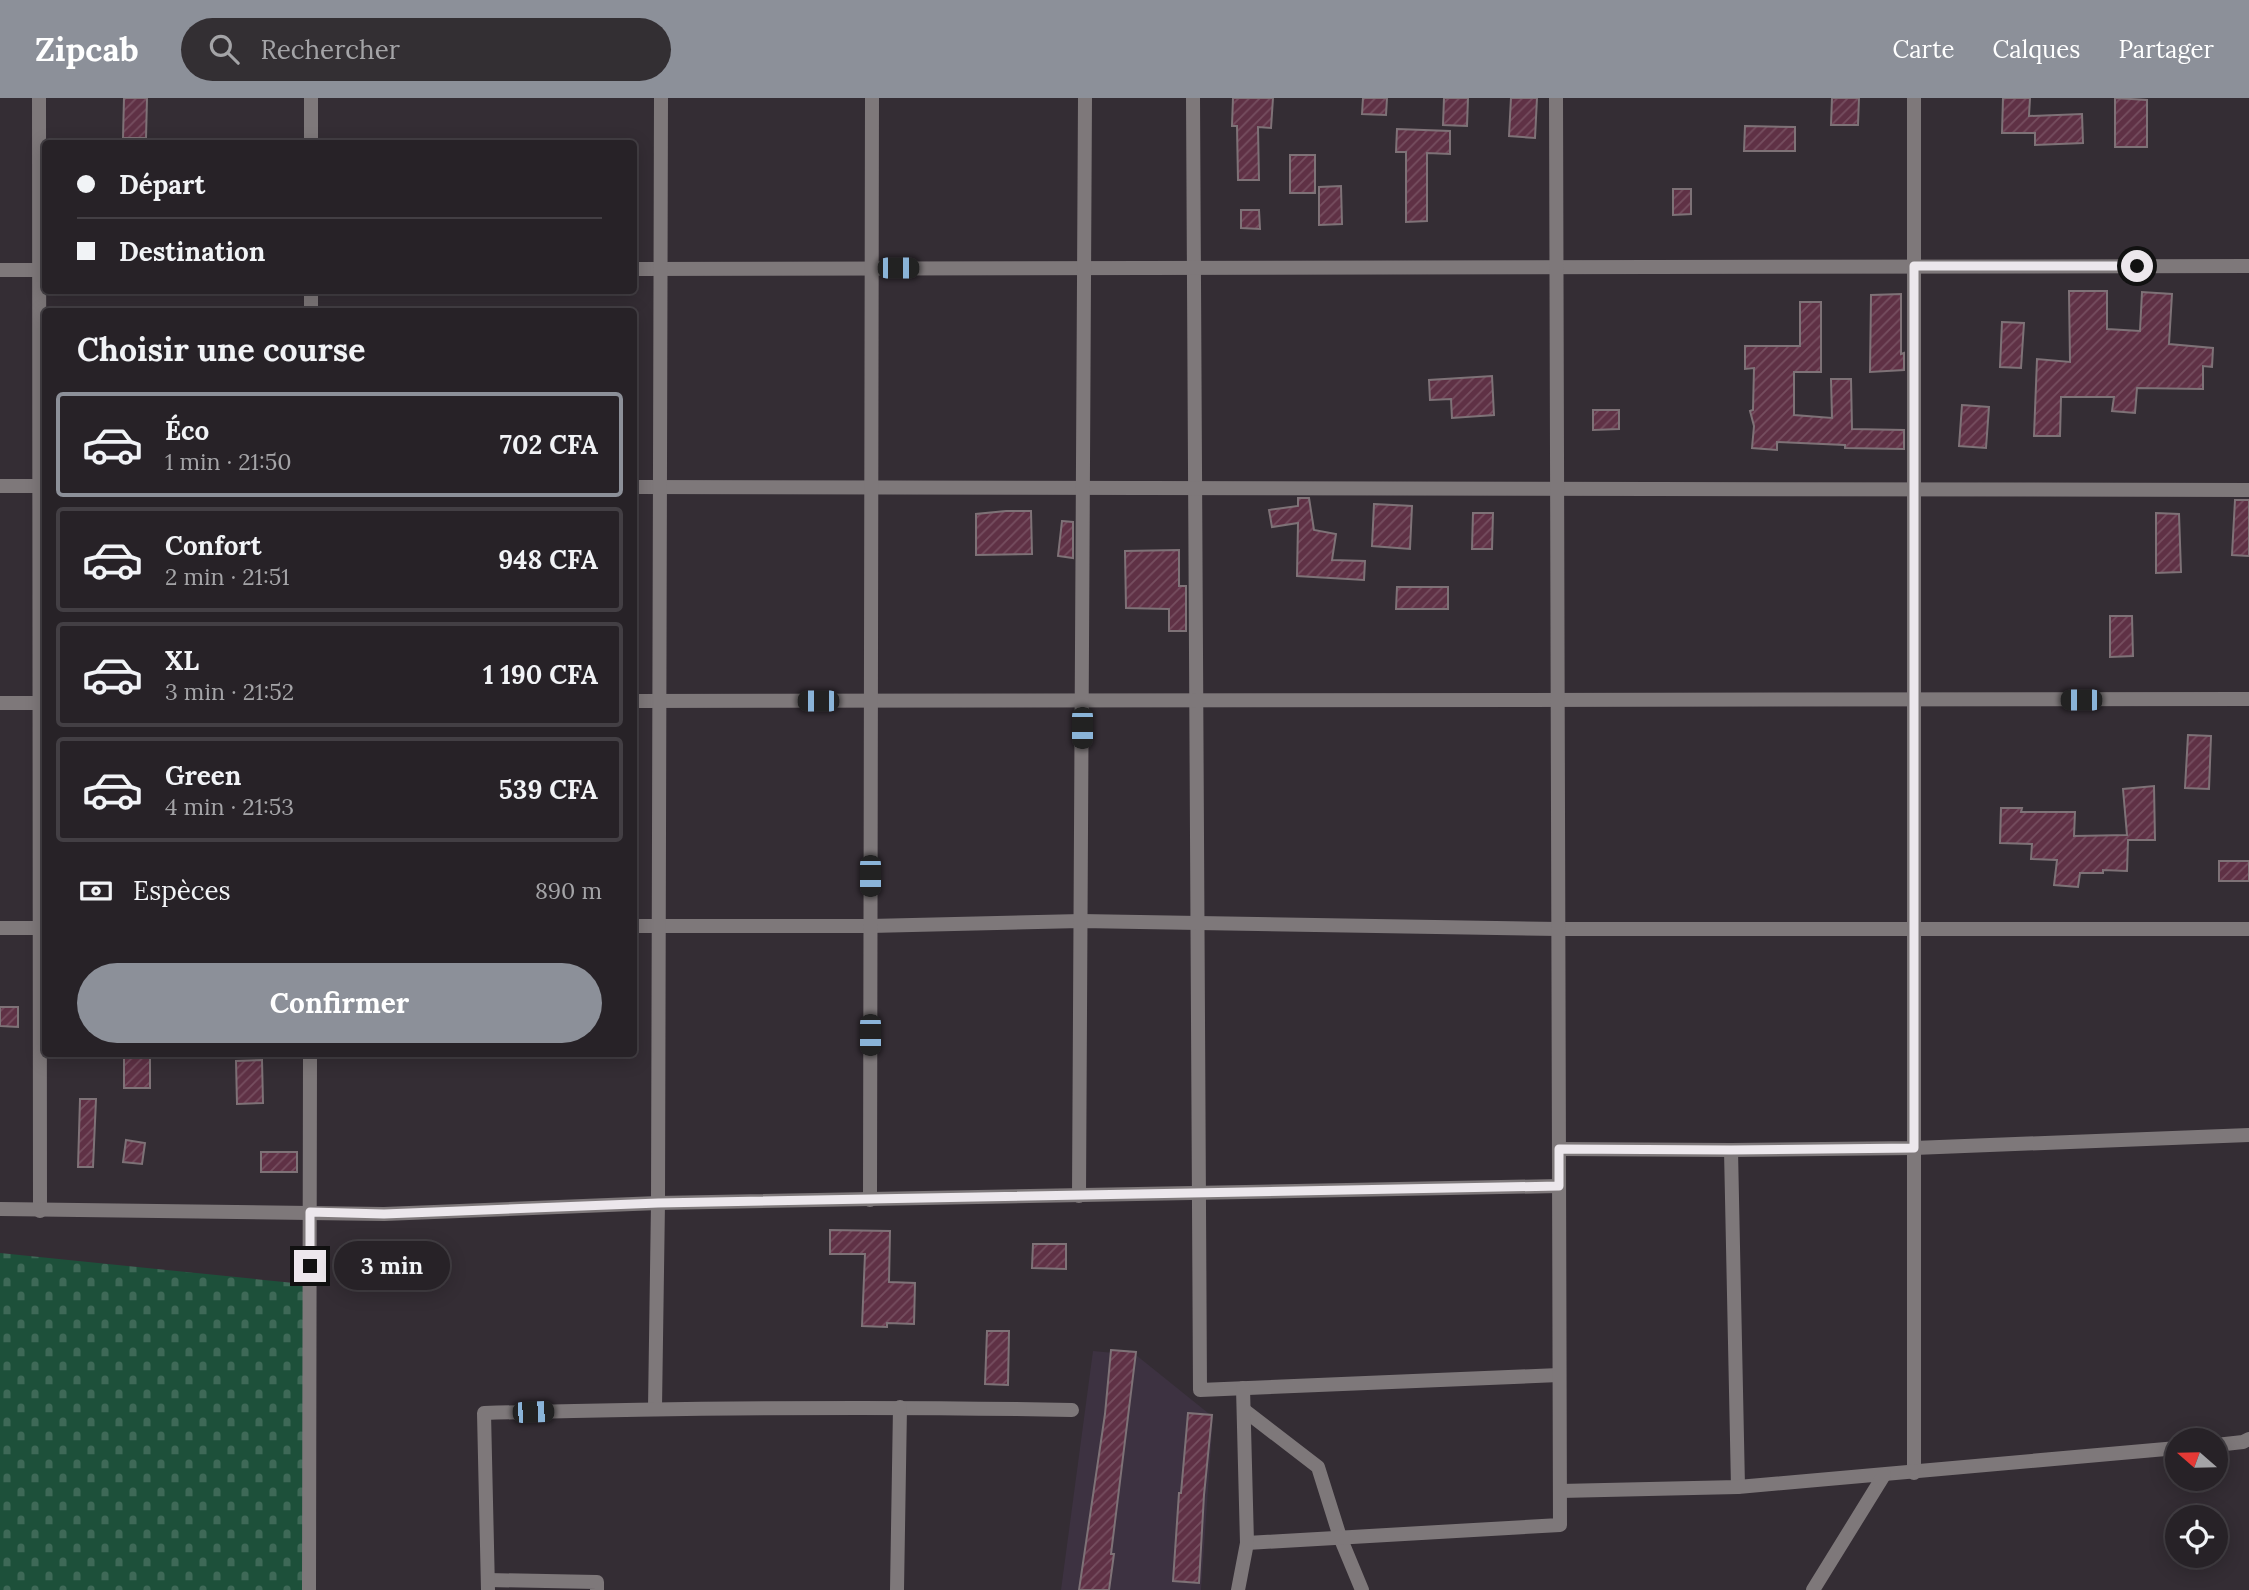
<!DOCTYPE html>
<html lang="fr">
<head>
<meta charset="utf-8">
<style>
	body { margin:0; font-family:Lora,serif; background:#332f33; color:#f1f3f6; height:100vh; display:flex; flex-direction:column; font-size:26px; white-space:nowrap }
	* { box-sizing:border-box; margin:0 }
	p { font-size:23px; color:#a4a4a7 }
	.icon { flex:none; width:38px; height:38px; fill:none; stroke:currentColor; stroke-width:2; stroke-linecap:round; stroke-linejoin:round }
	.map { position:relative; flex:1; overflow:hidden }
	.details { position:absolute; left:42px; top:210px; width:595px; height:749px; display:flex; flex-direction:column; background:#272227; border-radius:7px; box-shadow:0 4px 18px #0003,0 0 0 2px #433f44 }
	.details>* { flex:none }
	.guide { position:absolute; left:42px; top:42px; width:595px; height:154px; border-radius:7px; box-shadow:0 4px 18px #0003,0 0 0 2px #433f44; display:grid; align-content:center; height:154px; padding:0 35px; background:#272227 }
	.needle { width:46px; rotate:290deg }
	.buttons { position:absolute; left:2165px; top:1330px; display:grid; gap:14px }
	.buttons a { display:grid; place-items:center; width:63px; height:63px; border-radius:50%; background:#272227; box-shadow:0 4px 18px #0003,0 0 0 2px #433f44; font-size:35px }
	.end { position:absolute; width:32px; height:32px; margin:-16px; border:9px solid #ece7ec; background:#111; box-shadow:0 0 0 4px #111 }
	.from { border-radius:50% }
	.bubble { position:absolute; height:49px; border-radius:24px; background:#272227; box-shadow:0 4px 18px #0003,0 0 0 2px #433f44; font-size:23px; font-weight:800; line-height:49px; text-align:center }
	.car { position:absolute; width:21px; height:42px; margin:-21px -10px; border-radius:9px; box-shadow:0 0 5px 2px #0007; background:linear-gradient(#222 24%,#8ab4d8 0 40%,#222 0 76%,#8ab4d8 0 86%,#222 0) }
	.guide b { display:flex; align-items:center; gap:24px; height:66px; font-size:26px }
	.guide b+b { border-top:2px solid #433f44 }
	.guide i { width:18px; height:18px; background:#f1f3f6 }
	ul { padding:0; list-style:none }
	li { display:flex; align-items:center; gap:21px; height:105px; margin:0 14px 10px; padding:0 21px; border:4px solid #433f44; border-radius:7px }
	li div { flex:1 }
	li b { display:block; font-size:26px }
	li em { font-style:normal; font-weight:800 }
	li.selected { border-color:#8c9099 }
	li>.icon { width:63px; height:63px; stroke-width:1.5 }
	h2 { padding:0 35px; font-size:32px; line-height:84px }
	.pay { display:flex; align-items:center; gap:18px; height:77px; padding:0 35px; font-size:26px }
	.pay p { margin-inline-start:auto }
	.primary-button { display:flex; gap:14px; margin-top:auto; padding:14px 35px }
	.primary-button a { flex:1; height:80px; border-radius:42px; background:#8c9099; color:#fff; font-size:28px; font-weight:800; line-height:80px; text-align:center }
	header { display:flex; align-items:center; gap:42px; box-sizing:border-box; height:98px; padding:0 35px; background:#8c9099; color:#fff }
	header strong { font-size:33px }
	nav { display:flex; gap:38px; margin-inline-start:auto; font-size:24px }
	.search { width:490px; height:63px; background:#332f33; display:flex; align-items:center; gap:18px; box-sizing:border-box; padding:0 24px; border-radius:38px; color:#a4a4a7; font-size:26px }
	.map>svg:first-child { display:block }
	.education { fill:#3d3241 }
	.cemetery { fill:url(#cemetery-stones) }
	.building { fill:url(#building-hatch); stroke:#7e7277; stroke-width:2 }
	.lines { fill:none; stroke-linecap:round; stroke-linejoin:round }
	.minor { stroke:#7e787a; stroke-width:14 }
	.route { stroke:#ece7ec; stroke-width:9 }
</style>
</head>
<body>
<header>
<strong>Zipcab</strong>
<div class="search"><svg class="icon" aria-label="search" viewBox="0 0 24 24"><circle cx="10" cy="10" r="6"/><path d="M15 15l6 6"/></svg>Rechercher</div>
<nav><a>Carte</a><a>Calques</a><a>Partager</a></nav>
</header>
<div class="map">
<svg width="2249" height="1492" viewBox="0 0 2249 1492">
	<defs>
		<pattern id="cemetery-stones" width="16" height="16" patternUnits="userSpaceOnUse" patternTransform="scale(1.75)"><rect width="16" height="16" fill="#1d503a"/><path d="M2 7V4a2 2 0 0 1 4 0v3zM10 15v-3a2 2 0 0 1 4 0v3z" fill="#3e6957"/></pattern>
		<pattern id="building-hatch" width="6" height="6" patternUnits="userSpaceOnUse" patternTransform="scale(1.75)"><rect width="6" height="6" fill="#5f3145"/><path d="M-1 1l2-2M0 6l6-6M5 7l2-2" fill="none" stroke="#764f60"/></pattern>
	</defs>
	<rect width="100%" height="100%" fill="#342d34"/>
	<!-- education -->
	<polygon class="education" points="1093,1253 1136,1257 1213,1319 1201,1492 1061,1492"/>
	<!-- cemetery -->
	<polygon class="cemetery" points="0,1155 304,1186 303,1492 0,1492"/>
	<!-- building -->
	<g class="building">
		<polygon points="124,0 147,0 146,40 123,40"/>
		<polygon points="1233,0 1273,0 1271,30 1258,29 1259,82 1238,82 1237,28 1232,28"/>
		<polygon points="1363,0 1387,0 1386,17 1362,16"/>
		<polygon points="1444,0 1468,0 1467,28 1443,27"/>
		<polygon points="1511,0 1537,0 1535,40 1509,38"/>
		<polygon points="1832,0 1859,0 1858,27 1831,27"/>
		<polygon points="2003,0 2030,0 2029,18 2082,16 2083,45 2035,47 2035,35 2002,35"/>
		<polygon points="2115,0 2147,2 2147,49 2115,49"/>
		<polygon points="1745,28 1795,29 1795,53 1744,53"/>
		<polygon points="1397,31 1450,33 1450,56 1427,55 1427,123 1406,124 1406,54 1396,54"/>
		<rect x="1290" y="57" width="25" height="38"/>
		<polygon points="1341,88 1342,126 1319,127 1319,89"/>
		<polygon points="1673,91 1691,91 1691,116 1673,117"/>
		<polygon points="1241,112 1259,112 1260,131 1241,130"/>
		<polygon points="2069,193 2107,193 2107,231 2140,233 2142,194 2172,196 2169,246 2213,250 2212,269 2203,268 2203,291 2137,290 2135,315 2112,313 2114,299 2061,299 2060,338 2034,338 2037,261 2070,264"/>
		<polygon points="1901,196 1901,256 1904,255 1904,272 1870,274 1871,197"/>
		<polygon points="1800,204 1821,204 1821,274 1794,274 1794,317 1832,320 1831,281 1851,281 1852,331 1904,332 1904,351 1845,350 1845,347 1777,344 1777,352 1752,350 1754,328 1750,313 1753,312 1754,270 1745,271 1745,248 1800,248"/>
		<polygon points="2002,224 2024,225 2021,270 2000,269"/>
		<polygon points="1492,278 1494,317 1452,320 1451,301 1430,302 1429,282"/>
		<polygon points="1962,307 1989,309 1986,350 1959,348"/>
		<polygon points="1593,312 1619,312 1619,331 1593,332"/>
		<polygon points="1298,400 1309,400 1314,432 1336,436 1332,462 1365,463 1364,482 1297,478 1298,425 1272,429 1269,412 1298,408"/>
		<polygon points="2235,402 2249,402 2249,458 2232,457"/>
		<polygon points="1374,406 1412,408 1410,451 1372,448"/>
		<polygon points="1006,413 1031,413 1032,456 976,457 976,416"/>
		<polygon points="1473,415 1493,415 1492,451 1472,451"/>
		<polygon points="2156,415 2179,416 2181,474 2156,475"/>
		<polygon points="1062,423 1073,424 1073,460 1058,458"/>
		<polygon points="1179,452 1179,488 1186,488 1186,533 1169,533 1169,511 1126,510 1125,453"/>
		<polygon points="1397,489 1448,489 1448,511 1396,511"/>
		<polygon points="2110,518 2132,518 2133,558 2110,559"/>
		<polygon points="2188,637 2211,638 2209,691 2185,690"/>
		<polygon points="2154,688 2155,742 2128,742 2127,773 2103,772 2103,775 2080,775 2078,789 2054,787 2057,762 2031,761 2032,746 2000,745 2001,710 2022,710 2021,714 2075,714 2074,738 2127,737 2123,691"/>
		<rect x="2219" y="763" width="30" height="20"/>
		<polygon points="0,909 18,909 18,929 0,928"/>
		<rect x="124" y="956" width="26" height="34"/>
		<polygon points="262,962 263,1005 237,1006 236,963"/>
		<polygon points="80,1001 96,1001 93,1069 78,1069"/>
		<polygon points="126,1042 145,1045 142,1066 123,1064"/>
		<rect x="261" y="1054" width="36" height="20"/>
		<polygon points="830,1132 890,1133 889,1184 915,1185 914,1226 887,1225 887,1229 862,1228 865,1156 830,1156"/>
		<polygon points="1033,1146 1066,1146 1066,1171 1032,1170"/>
		<polygon points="987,1233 1009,1233 1008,1287 985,1286"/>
		<polygon points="1111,1252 1136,1254 1111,1456 1114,1456 1109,1492 1079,1492 1105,1316"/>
		<polygon points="1188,1315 1212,1317 1204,1397 1199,1485 1173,1483 1179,1395 1181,1395"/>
	</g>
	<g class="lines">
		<!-- minor -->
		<g class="minor">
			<polyline points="39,0 40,1113"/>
			<polyline points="1193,0 1200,1292 1559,1277"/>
			<polyline points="311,46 311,0"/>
			<polyline points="634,171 2249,168"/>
			<polyline points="0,172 46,172"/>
			<polyline points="311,214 311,192"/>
			<polyline points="0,388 46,388"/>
			<polyline points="634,389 2249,392"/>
			<polyline points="634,603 2249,601"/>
			<polyline points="0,605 46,605"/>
			<polyline points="634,828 870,828 1081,823 1558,831 2249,831"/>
			<polyline points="0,830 46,830"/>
			<polyline points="1559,1051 1731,1052 1914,1050 2249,1037"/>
			<polyline points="1731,1052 1738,1389"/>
			<polyline points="1079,1098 1085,0"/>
			<polyline points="870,1102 872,0"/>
			<polyline points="0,1111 384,1116 658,1105 1559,1088"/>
			<polyline points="655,1310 658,1105 661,0"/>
			<polyline points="1244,1312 1318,1369 1340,1439 1362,1492"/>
			<polyline points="2216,1347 2243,1344 2249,1341"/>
			<polyline points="1914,1375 1914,0"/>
			<polyline points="1560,1393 1738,1389 2177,1350"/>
			<polyline points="1247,1445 1560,1427 1556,0"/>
			<polyline points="488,1482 597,1484 597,1492"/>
			<polyline points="309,1492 310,956"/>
			<path d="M 488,1492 L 484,1315 C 680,1310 876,1308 1072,1312"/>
			<polyline points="897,1492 900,1309"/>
			<polyline points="1238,1492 1247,1445 1243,1290"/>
			<polyline points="1813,1492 1884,1377"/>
		</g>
	</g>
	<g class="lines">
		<!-- route -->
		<polyline class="route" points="310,1168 310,1114 384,1116 658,1105 1559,1088 1559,1051 1731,1052 1914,1050 1914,168 2137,168"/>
	</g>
</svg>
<div class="buttons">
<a><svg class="needle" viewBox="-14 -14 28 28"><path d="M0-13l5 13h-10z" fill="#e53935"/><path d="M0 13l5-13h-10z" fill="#a4a4a7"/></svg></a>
<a><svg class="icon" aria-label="locate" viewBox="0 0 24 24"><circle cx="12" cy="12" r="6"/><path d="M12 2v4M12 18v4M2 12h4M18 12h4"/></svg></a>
</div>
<i class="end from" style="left:2137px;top:168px"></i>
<i class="end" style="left:310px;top:1168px"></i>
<div class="bubble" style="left:334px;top:1143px;width:116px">3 min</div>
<i class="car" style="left:898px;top:170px;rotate:90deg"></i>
<i class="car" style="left:2081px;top:602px;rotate:270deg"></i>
<i class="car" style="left:818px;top:603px;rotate:270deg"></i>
<i class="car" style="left:1082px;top:630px;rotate:180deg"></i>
<i class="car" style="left:870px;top:778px;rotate:180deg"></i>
<i class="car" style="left:870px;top:937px;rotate:180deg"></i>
<i class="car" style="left:533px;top:1314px;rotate:88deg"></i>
<div class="guide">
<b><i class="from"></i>Départ</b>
<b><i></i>Destination</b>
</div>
<section class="details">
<h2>Choisir une course</h2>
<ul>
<li class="selected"><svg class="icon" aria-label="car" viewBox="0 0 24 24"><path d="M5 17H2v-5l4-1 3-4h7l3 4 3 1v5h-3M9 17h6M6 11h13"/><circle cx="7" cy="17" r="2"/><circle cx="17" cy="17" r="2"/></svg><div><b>Éco</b><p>1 min · 21:50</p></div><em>702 CFA</em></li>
<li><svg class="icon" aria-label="car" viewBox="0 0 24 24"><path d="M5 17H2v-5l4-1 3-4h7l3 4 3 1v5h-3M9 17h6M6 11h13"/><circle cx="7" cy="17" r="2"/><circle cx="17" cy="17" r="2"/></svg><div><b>Confort</b><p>2 min · 21:51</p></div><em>948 CFA</em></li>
<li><svg class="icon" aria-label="car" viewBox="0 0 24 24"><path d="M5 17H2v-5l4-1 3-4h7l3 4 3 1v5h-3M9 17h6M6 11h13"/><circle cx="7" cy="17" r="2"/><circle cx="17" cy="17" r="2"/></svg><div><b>XL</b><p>3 min · 21:52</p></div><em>1 190 CFA</em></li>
<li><svg class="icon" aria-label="car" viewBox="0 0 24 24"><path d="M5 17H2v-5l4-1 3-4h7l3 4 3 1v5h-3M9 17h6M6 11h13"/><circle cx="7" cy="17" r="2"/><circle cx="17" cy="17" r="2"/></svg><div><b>Green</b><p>4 min · 21:53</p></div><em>539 CFA</em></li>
</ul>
<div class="pay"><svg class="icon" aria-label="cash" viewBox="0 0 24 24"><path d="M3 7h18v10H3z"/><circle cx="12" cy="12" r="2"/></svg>Espèces<p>890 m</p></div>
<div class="primary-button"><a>Confirmer</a></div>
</section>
</div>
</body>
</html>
